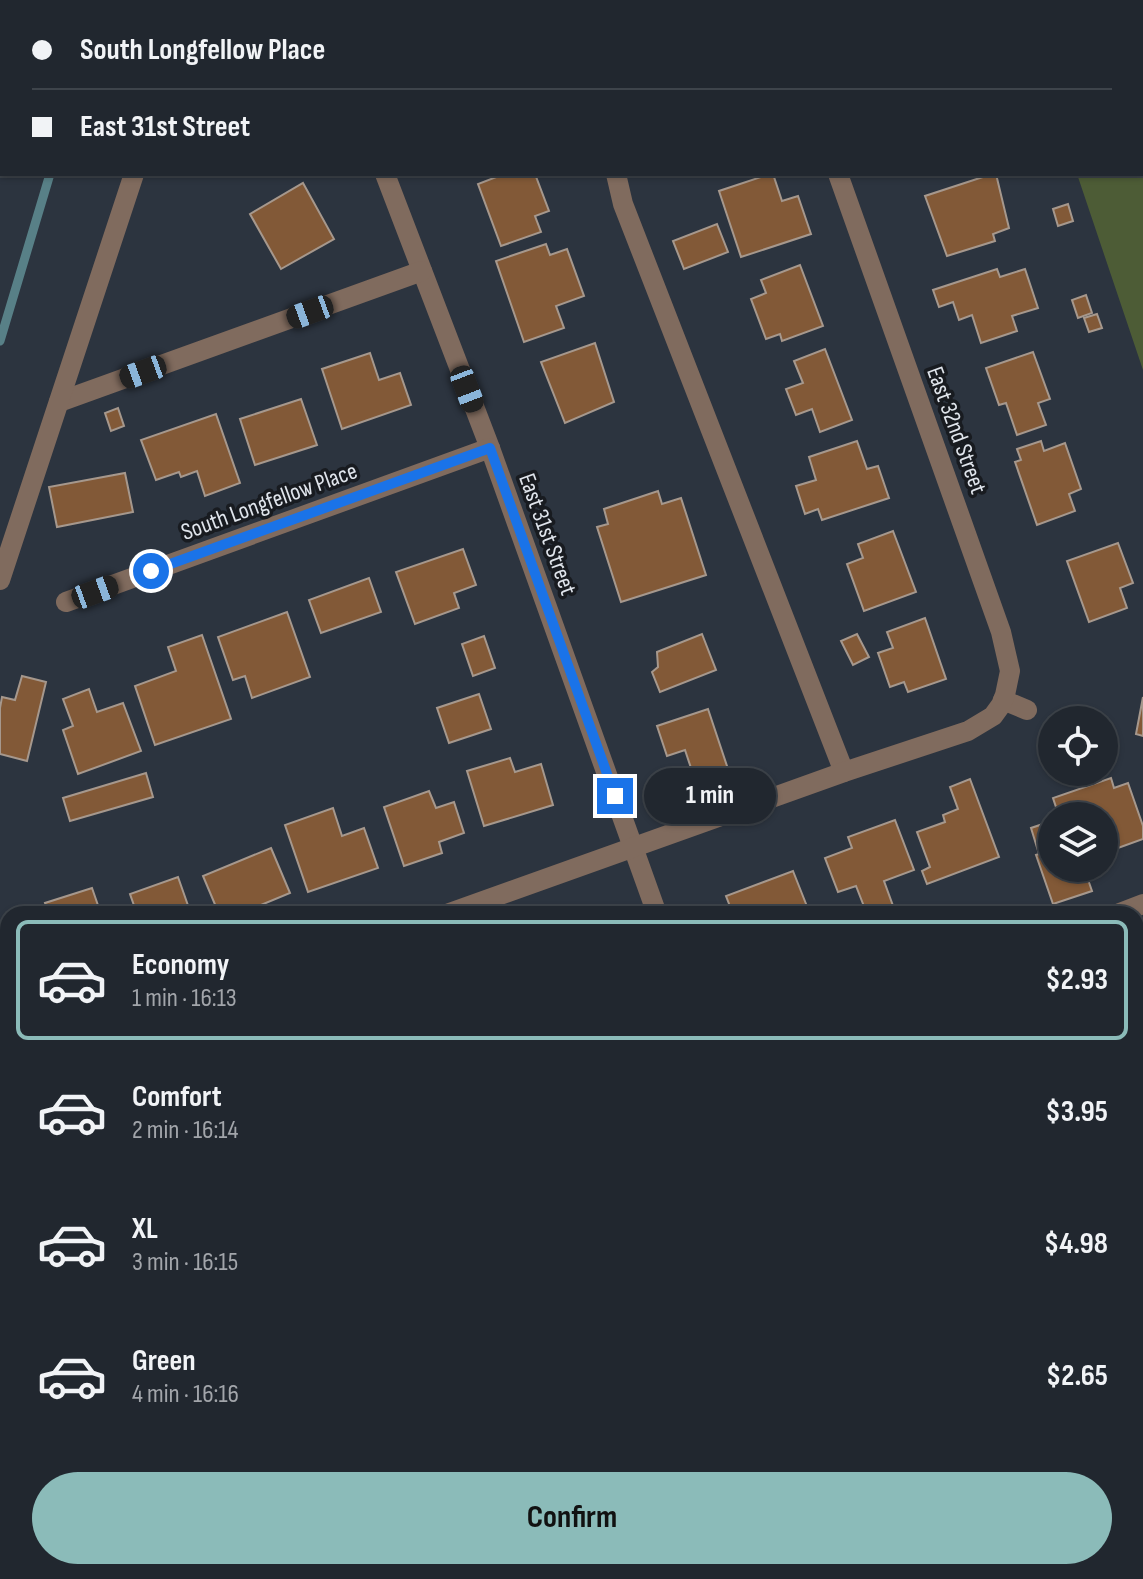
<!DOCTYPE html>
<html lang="en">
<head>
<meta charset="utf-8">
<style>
	body { margin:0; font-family:"Sofia Sans Condensed",sans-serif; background:#2d333b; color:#f1f3f6; height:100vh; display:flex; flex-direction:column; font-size:30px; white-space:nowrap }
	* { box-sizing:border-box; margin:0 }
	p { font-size:26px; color:#a2a5aa }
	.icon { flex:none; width:44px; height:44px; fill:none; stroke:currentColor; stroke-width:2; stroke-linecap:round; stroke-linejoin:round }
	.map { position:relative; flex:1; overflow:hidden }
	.side { position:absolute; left:0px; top:906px; width:1144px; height:674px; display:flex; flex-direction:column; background:#21272f; border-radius:24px 24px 0 0; box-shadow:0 2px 6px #0004,0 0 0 2px #3e444b }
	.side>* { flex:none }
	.top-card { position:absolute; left:0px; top:0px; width:1144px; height:176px; box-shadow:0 2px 6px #0004,0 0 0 2px #3e444b; display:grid; align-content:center; height:176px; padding:0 32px; background:#21272f }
	.buttons { position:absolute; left:1038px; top:706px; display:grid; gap:16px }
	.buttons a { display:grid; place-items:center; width:80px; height:80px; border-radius:50%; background:#21272f; box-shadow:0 2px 6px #0004,0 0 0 2px #3e444b; font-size:40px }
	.end { position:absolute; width:36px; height:36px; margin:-18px; border:10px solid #1a73e8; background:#fff; box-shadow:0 0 0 4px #fff }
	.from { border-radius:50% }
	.bubble { position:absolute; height:56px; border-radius:28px; background:#21272f; box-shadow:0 2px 6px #0004,0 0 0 2px #3e444b; font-size:26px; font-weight:700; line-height:56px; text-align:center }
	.car { position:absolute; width:24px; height:48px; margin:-24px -12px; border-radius:10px; box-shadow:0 0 6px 2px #0007; background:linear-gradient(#222 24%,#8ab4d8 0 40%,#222 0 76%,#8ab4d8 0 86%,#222 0) }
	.top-card b { display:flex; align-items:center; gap:28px; height:76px; font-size:30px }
	.top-card b+b { border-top:2px solid #3e444b }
	.top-card i { width:20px; height:20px; background:#f1f3f6 }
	ul { padding:14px 0 0; list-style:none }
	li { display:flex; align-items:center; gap:24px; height:120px; margin:0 16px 12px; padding:0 16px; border:4px solid transparent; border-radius:12px }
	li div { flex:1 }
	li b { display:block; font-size:30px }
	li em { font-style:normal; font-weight:700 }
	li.active { border-color:#8bbbb9 }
	li>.icon { width:72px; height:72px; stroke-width:1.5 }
	.action { display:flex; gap:16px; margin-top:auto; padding:16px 32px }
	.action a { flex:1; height:92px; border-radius:48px; background:#8bbbb9; color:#111; font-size:32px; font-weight:700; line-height:92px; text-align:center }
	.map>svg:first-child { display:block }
	.built { fill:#303b4c }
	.green { fill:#4d5c36 }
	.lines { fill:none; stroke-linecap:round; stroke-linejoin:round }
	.stream { stroke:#588087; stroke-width:9 }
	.building { fill:#825937; stroke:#a6988d; stroke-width:2 }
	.minor { stroke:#806b5e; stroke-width:20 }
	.major { stroke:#cba187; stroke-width:20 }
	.route { stroke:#1a73e8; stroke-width:10 }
	.labels { text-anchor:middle; stroke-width:7; stroke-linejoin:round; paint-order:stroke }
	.street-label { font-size:24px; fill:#e0e5ec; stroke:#181b20 }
</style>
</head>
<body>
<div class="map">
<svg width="1143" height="1579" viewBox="0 0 1143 1579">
	<rect width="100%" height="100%" fill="#2c343f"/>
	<!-- built -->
	<g class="built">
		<polygon points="1136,1292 1143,1312 1143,1459 1136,1461"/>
		<polygon points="8,1323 8,1482 0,1484 0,1325"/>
	</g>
	<!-- green -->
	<polygon class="green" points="1018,0 1143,0 1143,370 1077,174 1142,174 1142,2 1018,2"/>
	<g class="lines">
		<!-- stream -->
		<g class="stream">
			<polyline points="102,2 102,0"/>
			<polyline points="0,341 50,174"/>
		</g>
	</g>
	<!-- building -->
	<g class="building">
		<polygon points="446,0 510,0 509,2 446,2"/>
		<polygon points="504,174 535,174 549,211 535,216 541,232 501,246 478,184"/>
		<polygon points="770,174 773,174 782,201 798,196 811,234 741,257 719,191"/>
		<polygon points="992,174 996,174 1009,228 993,234 995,241 947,256 925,196"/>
		<polygon points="303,183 334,239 281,269 250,214"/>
		<polygon points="1068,204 1073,221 1058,226 1053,209"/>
		<polygon points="717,224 728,252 684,269 673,241"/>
		<polygon points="546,244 550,255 567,249 584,296 556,306 564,328 524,342 496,261"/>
		<polygon points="800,265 823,326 782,341 780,334 766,339 751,299 766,293 761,280"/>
		<polygon points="997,269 1000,277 1025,269 1038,308 1012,316 1017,331 981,343 972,315 959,320 953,302 939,307 933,290"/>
		<polygon points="1086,295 1092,313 1078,318 1072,300"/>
		<polygon points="1097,314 1102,328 1089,332 1084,318"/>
		<polygon points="595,343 614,402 565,423 541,362"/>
		<polygon points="825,349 852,420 820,432 812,409 796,415 786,389 803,383 794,361"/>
		<polygon points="1033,352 1050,399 1038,403 1046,425 1017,435 1006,403 999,405 986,368"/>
		<polygon points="370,353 379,380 400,373 411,405 342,429 322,369"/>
		<polygon points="301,399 317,445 255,465 240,419"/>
		<polygon points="118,408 124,426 111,431 105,413"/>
		<polygon points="216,414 240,483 205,496 197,471 181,477 179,472 156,480 141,440"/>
		<polygon points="857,441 867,469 878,466 889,498 822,520 818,509 805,514 796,486 816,480 809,457"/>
		<polygon points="1041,441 1044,451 1065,443 1081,489 1069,494 1075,511 1037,525 1015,462 1021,460 1017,449"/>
		<polygon points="125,473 133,512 57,527 49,487"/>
		<polygon points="658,491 662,504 681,498 706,575 621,602 597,527 608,524 604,509"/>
		<polygon points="893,531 916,592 864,611 847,564 863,558 858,544"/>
		<polygon points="1118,543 1133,583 1120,588 1127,608 1089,622 1067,561"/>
		<polygon points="463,549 476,585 454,593 459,608 415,624 396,572"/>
		<polygon points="369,578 381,612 321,633 309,600"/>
		<polygon points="287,612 310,677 252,698 245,676 233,680 218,637"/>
		<polygon points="925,618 946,679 908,692 904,682 890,687 878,653 893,648 887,632"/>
		<polygon points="702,634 716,670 660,692 652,672 658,667 657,652"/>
		<polygon points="857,634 869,657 853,665 841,641"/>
		<polygon points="202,635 231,719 155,745 135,686 176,671 168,647"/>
		<polygon points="484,636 495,668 473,676 462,644"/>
		<polygon points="22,676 46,682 27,761 0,754 0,708 2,697 15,700"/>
		<polygon points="89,689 97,712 123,703 141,751 78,774 63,730 73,726 63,699"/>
		<polygon points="479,694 491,729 449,743 437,708"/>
		<polygon points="1143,697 1143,736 1136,734"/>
		<polygon points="708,709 729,772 696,783 685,750 667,756 657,726"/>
		<polygon points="510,758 515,772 541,764 553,805 484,826 467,771"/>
		<polygon points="146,773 153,797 70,821 63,798"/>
		<polygon points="1111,778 1114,788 1128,783 1143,826 1143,839 1104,853 1104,816 1059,816 1053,798"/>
		<polygon points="970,779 999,857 927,884 922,871 930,867 917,832 945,822 943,815 958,809 950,787"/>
		<polygon points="429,791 436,808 454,802 464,833 439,842 442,853 404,866 384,807"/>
		<polygon points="333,808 342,836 364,828 378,868 308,892 285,825"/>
		<polygon points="895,820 914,870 884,881 896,914 867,914 856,886 838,892 825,858 852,848 848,837"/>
		<polygon points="1052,821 1052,868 1084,868 1092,891 1053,904 1036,855 1039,854 1031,828"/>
		<polygon points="271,848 290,893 239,914 219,914 203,876"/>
		<polygon points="793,871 810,914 733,914 726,896"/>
		<polygon points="178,877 191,914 137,914 130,894"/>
		<polygon points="92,888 101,914 49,914 45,903"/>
		<polygon points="8,937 8,1002 3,1004 0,995 0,940"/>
		<polygon points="8,1171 8,1233 0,1212 0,1174"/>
		<polygon points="8,1396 8,1461 0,1464 0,1399"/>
		<polygon points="1143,1523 1143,1571 1136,1552 1136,1526"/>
		<polygon points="457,1572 501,1572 504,1579 443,1579"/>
		<polygon points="616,1572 662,1572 664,1579 618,1579"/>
	</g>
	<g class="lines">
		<!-- minor -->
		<g class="minor">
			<polyline points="261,0 263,2"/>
			<polyline points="570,0 570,2"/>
			<polyline points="776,0 777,2"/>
			<polyline points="1055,0 1056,2"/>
			<polyline points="43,2 43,0"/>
			<polyline points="190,2 190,0"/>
			<polyline points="377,2 379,0"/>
			<polyline points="1142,116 1143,118"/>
			<polyline points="0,144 2,137"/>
			<polyline points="385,174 490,448 657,914"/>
			<polyline points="616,174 623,204 844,772"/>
			<polyline points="59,402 422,271"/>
			<polyline points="0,580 134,174"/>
			<polyline points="66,602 490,448"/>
			<polyline points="1003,700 1027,710"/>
			<polyline points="447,914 844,772 968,731 993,716 1001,705 1005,695 1010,671 1001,632 838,174"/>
			<polyline points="1117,914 1143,904"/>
			<polyline points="0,1074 8,1072"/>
			<polyline points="0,1307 8,1304"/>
			<polyline points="0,1361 8,1359"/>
			<polyline points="1136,1472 1143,1469"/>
			<polyline points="832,1579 852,1572"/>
		</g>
		<!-- major -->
		<g class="major">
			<polyline points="1136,1150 1143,1148"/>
			<polyline points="1136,1240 1143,1238"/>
			<polyline points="0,1522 8,1522"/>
			<polyline points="0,1546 8,1543"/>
			<polyline points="141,1579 161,1572"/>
		</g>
	</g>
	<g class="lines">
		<!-- route -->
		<polyline class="route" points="151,571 490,448 615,796"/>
	</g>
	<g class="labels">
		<!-- street labels -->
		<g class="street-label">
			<text transform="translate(957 430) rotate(70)" y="8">East 32nd Street</text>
			<text transform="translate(269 501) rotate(-20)" y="8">South Longfellow Place</text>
			<text transform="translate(548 534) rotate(70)" y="8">East 31st Street</text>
		</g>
	</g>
</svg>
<div class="buttons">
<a><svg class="icon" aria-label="locate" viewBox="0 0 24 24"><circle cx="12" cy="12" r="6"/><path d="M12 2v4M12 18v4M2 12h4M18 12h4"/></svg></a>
<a><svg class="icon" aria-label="layers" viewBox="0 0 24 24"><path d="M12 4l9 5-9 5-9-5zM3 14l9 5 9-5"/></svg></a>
</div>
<i class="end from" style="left:151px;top:571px"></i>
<i class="end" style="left:615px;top:796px"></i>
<div class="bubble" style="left:644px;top:768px;width:132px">1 min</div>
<i class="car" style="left:310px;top:312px;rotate:250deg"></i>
<i class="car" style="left:143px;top:372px;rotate:250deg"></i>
<i class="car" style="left:467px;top:389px;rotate:159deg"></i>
<i class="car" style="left:95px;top:592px;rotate:70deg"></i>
<div class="top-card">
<b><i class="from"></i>South Longfellow Place</b>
<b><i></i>East 31st Street</b>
</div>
<section class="side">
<ul>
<li class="active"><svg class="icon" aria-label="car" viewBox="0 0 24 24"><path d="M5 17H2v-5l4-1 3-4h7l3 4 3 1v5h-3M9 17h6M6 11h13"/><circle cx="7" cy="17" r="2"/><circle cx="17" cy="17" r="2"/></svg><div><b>Economy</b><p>1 min · 16:13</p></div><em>$2.93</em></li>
<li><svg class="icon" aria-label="car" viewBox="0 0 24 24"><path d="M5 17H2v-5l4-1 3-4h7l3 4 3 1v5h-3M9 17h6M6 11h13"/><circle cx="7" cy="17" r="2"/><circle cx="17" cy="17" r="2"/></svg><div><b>Comfort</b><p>2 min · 16:14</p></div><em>$3.95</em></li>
<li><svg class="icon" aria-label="car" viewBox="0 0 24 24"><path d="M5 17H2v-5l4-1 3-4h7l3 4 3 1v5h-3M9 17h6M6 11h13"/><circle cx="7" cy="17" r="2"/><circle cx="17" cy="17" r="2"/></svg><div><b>XL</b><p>3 min · 16:15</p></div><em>$4.98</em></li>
<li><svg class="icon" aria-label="car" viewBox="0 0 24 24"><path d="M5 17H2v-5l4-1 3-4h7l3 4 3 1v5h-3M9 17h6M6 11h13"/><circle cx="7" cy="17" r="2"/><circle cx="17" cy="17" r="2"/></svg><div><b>Green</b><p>4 min · 16:16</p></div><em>$2.65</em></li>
</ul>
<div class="action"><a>Confirm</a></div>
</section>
</div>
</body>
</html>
